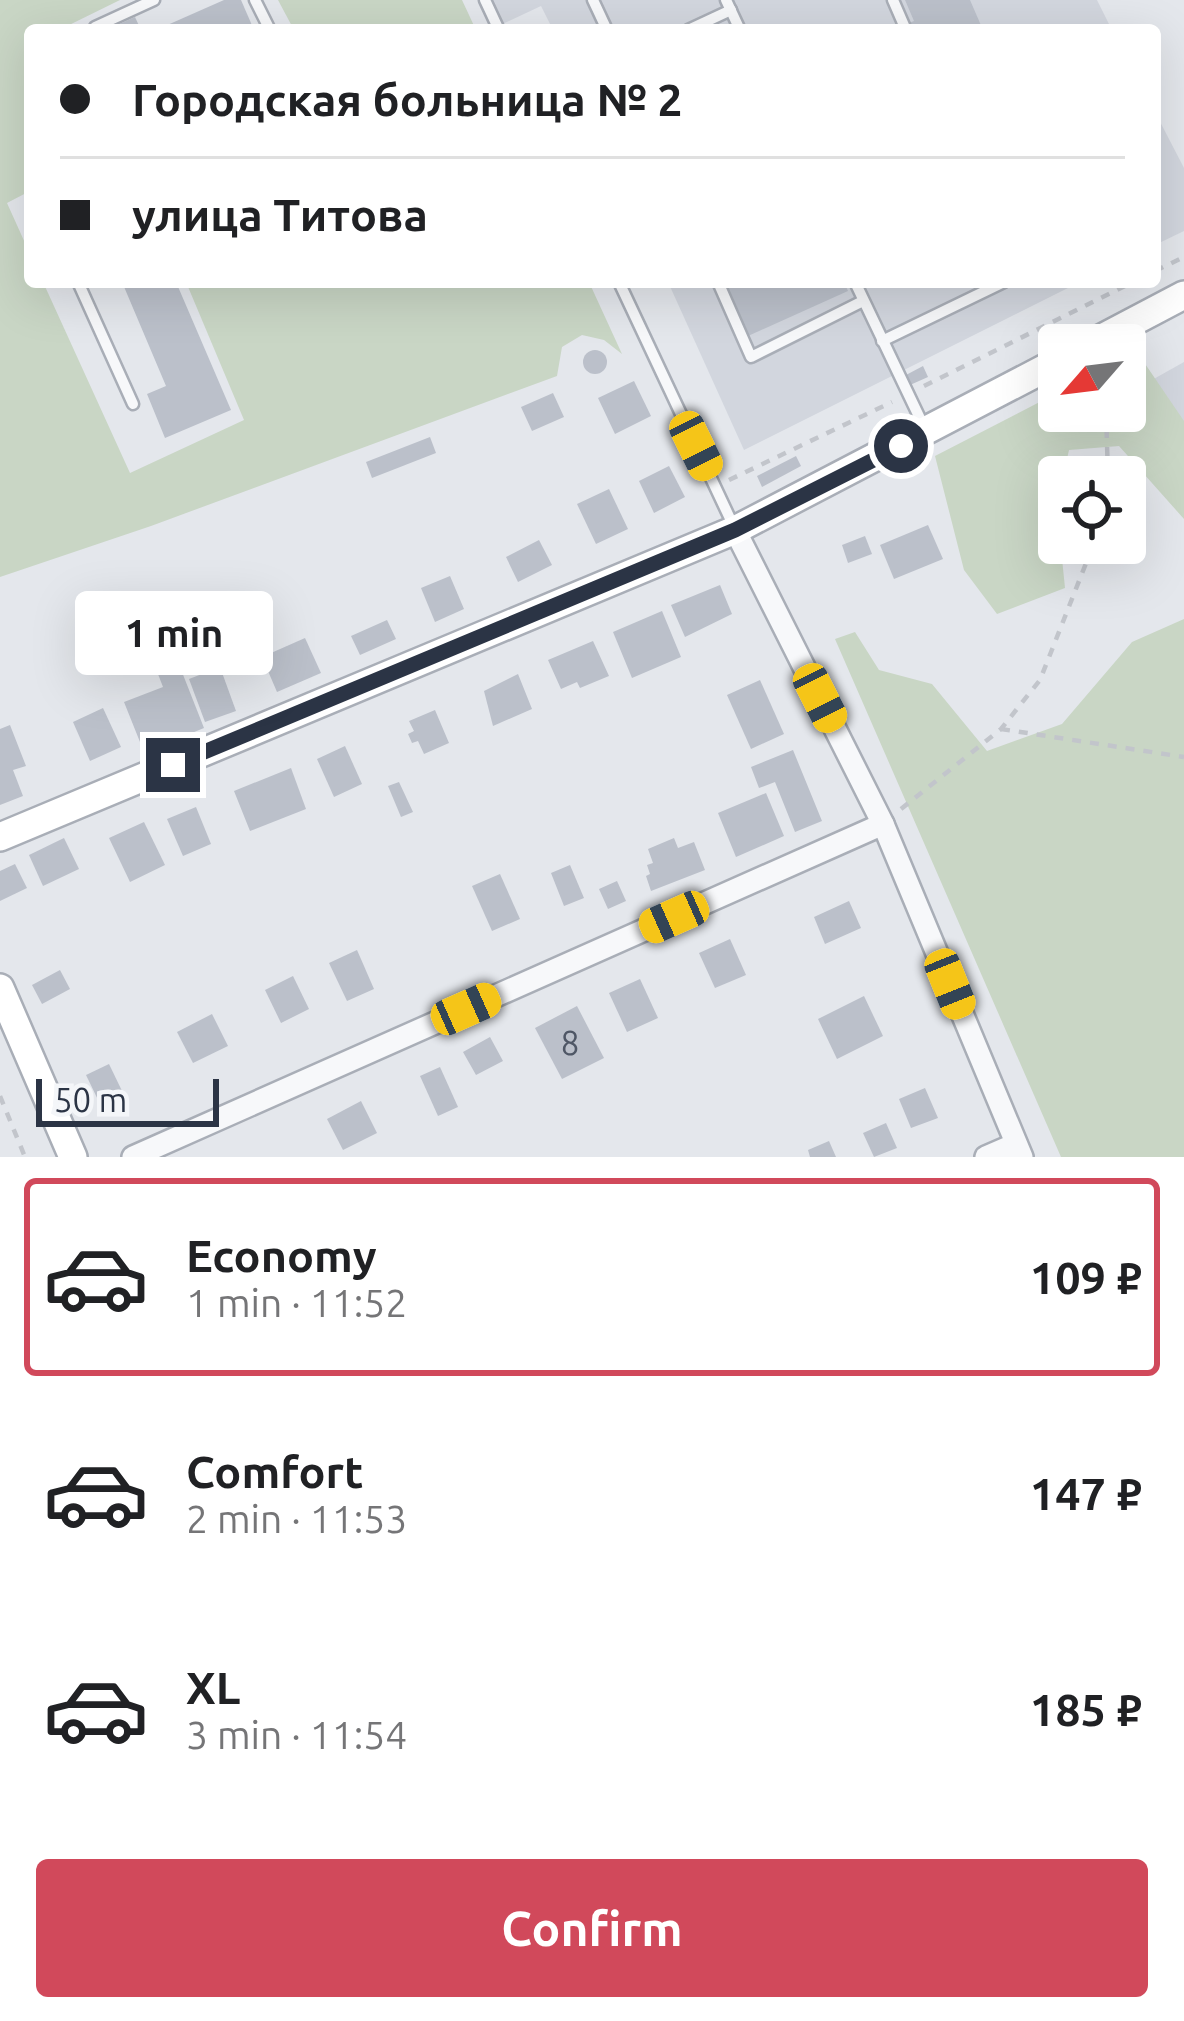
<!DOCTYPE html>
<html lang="en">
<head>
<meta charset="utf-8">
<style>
	body { margin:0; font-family:Ubuntu,sans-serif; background:#f2f2f2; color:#202124; height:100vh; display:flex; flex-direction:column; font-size:45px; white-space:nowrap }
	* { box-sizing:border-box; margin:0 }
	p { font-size:39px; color:#757577 }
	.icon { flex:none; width:66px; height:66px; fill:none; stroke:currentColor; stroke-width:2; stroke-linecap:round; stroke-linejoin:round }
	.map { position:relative; height:1157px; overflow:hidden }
	.drawer { display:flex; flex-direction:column; background:#fff; flex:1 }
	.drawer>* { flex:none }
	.guide { position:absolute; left:24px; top:24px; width:1137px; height:264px; border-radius:12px; box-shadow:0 12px 48px #0002; display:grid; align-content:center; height:264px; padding:0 36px; background:#fff }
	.needle { width:78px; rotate:242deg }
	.buttons { position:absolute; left:1038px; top:324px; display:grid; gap:24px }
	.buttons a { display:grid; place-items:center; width:108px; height:108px; border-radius:12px; background:#fff; box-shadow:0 12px 48px #0002; font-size:60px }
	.scale { position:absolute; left:36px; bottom:30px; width:183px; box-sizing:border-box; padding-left:12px; border:6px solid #2b3445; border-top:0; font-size:33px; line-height:42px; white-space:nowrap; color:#2b3445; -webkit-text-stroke:9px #f4f6f9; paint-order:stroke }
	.end { position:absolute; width:54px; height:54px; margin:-27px; border:15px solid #2b3445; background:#fff; box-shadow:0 0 0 6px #fff }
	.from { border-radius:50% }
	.bubble { position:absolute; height:84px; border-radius:12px; background:#fff; box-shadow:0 12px 48px #0002; font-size:39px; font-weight:700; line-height:84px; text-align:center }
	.car { position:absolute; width:36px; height:72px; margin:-36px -18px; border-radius:15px; box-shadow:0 0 9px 3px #0007; background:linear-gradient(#f5c518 24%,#345 0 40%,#f5c518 0 76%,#345 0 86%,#f5c518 0) }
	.guide b { display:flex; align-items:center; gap:42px; height:114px; font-size:45px }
	.guide b+b { border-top:3px solid #e0e0e0 }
	.guide i { width:30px; height:30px; background:#202124 }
	ul { padding:21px 0 0; list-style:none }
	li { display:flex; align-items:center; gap:36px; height:198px; margin:0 24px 18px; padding:0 12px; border:6px solid transparent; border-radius:12px }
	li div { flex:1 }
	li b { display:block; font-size:45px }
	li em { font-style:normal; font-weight:700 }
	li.on { border-color:#d1495b }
	li>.icon { width:108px; height:108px; stroke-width:1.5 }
	.action { display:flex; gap:24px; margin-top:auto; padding:24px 36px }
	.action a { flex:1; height:138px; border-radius:12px; background:#d1495b; color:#fff; font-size:48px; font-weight:700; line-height:138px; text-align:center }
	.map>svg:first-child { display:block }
	.built { fill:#d2d6de }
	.green { fill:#c9d6c5 }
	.building { fill:#bbc0ca }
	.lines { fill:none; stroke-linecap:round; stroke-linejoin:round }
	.lane-casing { stroke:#a9aeb7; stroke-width:15 }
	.street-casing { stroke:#a9aeb7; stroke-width:26 }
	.secondary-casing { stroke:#a9aeb7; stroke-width:32 }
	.path { stroke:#c2c5cb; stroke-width:4.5; stroke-dasharray:9 9; stroke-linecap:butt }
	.lane { stroke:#f7f8fa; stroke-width:10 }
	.street { stroke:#f7f8fa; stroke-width:21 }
	.secondary { stroke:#fff; stroke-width:27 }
	.route { stroke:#2b3445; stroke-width:15 }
	.labels { text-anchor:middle; stroke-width:9; stroke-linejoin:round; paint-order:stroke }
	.number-label { font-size:33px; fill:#4f5766 }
</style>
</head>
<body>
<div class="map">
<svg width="1184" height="1157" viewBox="0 0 1184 1157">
	<rect width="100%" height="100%" fill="#e4e7ec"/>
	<!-- built -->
	<g class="built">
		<polygon points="478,0 1097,0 1112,30 553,30 541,6 492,29"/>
		<polygon points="1155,112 1184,168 1184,231 1155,245"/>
		<polygon points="668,282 1080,282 744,450"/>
		<polygon points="1184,362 1184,465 1134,390"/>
	</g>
	<!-- green -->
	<g class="green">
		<polygon points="0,0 120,0 59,30 30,30 30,191 7,203 30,254 30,282 43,282 130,473 244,420 186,282 589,282 622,354 604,340 582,335 562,347 557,376 151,526 0,577"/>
		<polygon points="278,0 462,0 476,30 294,30"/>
		<polygon points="1137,352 1184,421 1184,519 1119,446 1069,450 1063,477 1059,477 1057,509 1065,588 997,614 964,570 935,456 1059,392 1059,411 1125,411 1125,358"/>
		<polygon points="1184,619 1184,1157 1061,1157 835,639 855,632 879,670 932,684 987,751 1062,724 1132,642"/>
	</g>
	<!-- building -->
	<g class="building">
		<polygon points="224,0 241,0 254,30 156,30"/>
		<polygon points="905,0 970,0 983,30 913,30 909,23 914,21"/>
		<polygon points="135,17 141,30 106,30"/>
		<polygon points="122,282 176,282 231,410 165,438 147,394 166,386"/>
		<polygon points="733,282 844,282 848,291 748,336 726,285"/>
		<circle cx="595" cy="362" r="12"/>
		<polygon points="923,366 928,377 910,385 906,375"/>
		<polygon points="634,381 651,416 615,434 598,398"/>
		<polygon points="553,393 564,417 532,431 521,407"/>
		<polygon points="430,437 436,453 372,478 366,462"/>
		<polygon points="796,456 801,466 762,487 757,476"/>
		<polygon points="669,466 685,497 654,513 639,481"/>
		<polygon points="609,489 628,529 596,544 577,504"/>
		<polygon points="928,525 943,559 894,579 880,545"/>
		<polygon points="865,536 872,554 848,563 842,545"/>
		<polygon points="539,540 552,565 518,582 506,557"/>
		<polygon points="450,576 464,609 435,622 421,588"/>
		<polygon points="720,585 732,614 685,637 671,605"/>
		<polygon points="158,611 204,728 165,744 161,734 140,742 124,702 163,687 137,620"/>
		<polygon points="662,611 681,657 632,678 613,632"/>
		<polygon points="387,620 396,639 360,655 351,636"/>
		<polygon points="305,638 321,673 277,692 262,657"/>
		<polygon points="593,641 609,676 580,688 577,682 561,689 548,660"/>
		<polygon points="220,667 236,711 205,722 189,679"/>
		<polygon points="518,674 532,709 493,726 484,691"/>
		<polygon points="760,680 784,734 751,749 727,695"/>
		<polygon points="103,708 121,747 90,761 73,722"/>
		<polygon points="435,710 449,743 424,754 418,741 412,743 408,734 414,731 409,721"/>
		<polygon points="10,725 26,766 13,770 23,796 0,805 0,729"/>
		<polygon points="345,746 362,784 334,797 317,759"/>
		<polygon points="793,750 822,821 795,832 775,782 759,788 751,767"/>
		<polygon points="291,768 306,809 250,831 234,791"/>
		<polygon points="399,782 413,812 401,817 388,786"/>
		<polygon points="766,793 784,836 736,857 718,813"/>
		<polygon points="196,807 211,844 183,856 167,819"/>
		<polygon points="144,822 165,865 130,882 109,838"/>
		<polygon points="64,838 79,869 43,886 29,855"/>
		<polygon points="674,838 678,848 694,842 705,870 651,891 646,876 650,874 647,865 653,863 648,849"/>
		<polygon points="15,864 27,888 0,901 0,871"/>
		<polygon points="570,865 584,898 564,906 551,873"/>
		<polygon points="500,874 520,919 492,931 472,886"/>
		<polygon points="617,881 626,901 608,909 599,889"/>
		<polygon points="849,901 861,928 825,944 814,917"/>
		<polygon points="730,939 746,975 715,988 699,953"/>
		<polygon points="357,950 374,989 347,1001 329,963"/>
		<polygon points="60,970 70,989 42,1004 32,985"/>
		<polygon points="293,976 309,1009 281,1023 265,990"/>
		<polygon points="640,979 658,1018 627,1032 609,993"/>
		<polygon points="864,996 883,1036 837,1059 818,1019"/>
		<polygon points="577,1006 604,1058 562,1079 535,1028"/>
		<polygon points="212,1014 228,1046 193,1063 177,1032"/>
		<polygon points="490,1037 503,1061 476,1075 463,1052"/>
		<polygon points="109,1064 123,1093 100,1104 86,1075"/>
		<polygon points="440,1067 458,1107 438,1116 420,1076"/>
		<polygon points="925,1088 938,1118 911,1128 899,1099"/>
		<polygon points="361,1101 377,1133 343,1150 327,1119"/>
		<polygon points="886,1123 897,1148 874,1157 863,1133"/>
		<polygon points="829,1141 836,1157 810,1157 808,1150"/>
	</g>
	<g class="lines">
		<!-- lane casing -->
		<g class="lane-casing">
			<g id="lane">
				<polyline points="255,0 270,30"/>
				<polyline points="485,0 499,30"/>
				<polyline points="593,0 607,30"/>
				<polyline points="726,0 740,30"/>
				<polyline points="893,0 906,30"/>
				<polyline points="96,30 95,27 154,0"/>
				<polyline points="688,30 731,10"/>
				<polyline points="78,282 133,404"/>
				<polyline points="619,282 734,527"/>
				<polyline points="718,282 751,357 863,301"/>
				<polyline points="855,282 925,429"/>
				<polyline points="882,341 1004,282"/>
			</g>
		</g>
		<!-- street casing -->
		<g class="street-casing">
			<g id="street">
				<polyline points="735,530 883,824 1022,1157"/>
				<polyline points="133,1157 883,824"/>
				<polyline points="986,1157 1016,1144"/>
			</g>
		</g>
		<!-- secondary casing -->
		<g class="secondary-casing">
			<g id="secondary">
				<polyline points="1089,345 1184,295"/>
				<polyline points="0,837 735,530 1059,361"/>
				<polyline points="0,988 73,1157"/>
			</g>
		</g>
		<!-- path -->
		<g class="path">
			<polyline points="1155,271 1184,257"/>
			<polyline points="924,386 1133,282"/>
			<polyline points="1106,411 1108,477"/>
			<polyline points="729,480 892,402"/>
			<polyline points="1001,729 1184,757"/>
			<polyline points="901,809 1001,729 1040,680 1094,543"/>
			<polyline points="0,1096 25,1157"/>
		</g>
		<!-- lane -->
		<use href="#lane" class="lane"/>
		<!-- street -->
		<use href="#street" class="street"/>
		<!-- secondary -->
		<use href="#secondary" class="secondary"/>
	</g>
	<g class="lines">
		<!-- route -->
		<polyline class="route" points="173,765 735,530 901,446"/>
	</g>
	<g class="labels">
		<!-- number labels -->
		<g class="number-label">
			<text x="570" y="1055">8</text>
		</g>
	</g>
</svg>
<div class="buttons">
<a><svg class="needle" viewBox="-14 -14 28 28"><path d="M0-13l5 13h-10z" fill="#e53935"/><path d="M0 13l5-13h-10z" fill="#757577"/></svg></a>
<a><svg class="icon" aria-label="locate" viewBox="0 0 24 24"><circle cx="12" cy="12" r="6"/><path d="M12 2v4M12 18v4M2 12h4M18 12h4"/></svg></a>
</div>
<div class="scale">50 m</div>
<i class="end from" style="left:901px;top:446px"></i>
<i class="end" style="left:173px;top:765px"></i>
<div class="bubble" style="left:75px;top:591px;width:198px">1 min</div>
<i class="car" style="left:696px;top:446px;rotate:154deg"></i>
<i class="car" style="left:820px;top:698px;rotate:153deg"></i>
<i class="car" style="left:674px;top:917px;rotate:246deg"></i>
<i class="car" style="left:950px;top:984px;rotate:158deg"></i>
<i class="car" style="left:466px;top:1009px;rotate:66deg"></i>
<div class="guide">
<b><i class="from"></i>Городская больница № 2</b>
<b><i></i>улица Титова</b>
</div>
</div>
<section class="drawer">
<ul>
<li class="on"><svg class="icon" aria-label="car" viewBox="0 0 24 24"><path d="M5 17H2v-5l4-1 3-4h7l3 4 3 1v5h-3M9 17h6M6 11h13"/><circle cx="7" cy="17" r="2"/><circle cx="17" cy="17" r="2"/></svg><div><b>Economy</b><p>1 min · 11:52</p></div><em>109 ₽</em></li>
<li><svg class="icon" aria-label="car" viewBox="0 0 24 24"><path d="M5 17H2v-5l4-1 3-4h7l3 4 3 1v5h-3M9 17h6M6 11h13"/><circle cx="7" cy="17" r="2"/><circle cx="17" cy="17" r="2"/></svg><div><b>Comfort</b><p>2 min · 11:53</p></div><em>147 ₽</em></li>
<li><svg class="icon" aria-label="car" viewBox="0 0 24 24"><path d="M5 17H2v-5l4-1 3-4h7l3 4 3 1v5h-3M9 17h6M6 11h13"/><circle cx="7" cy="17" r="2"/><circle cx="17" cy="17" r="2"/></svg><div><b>XL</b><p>3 min · 11:54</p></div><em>185 ₽</em></li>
</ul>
<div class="action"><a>Confirm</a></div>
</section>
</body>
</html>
